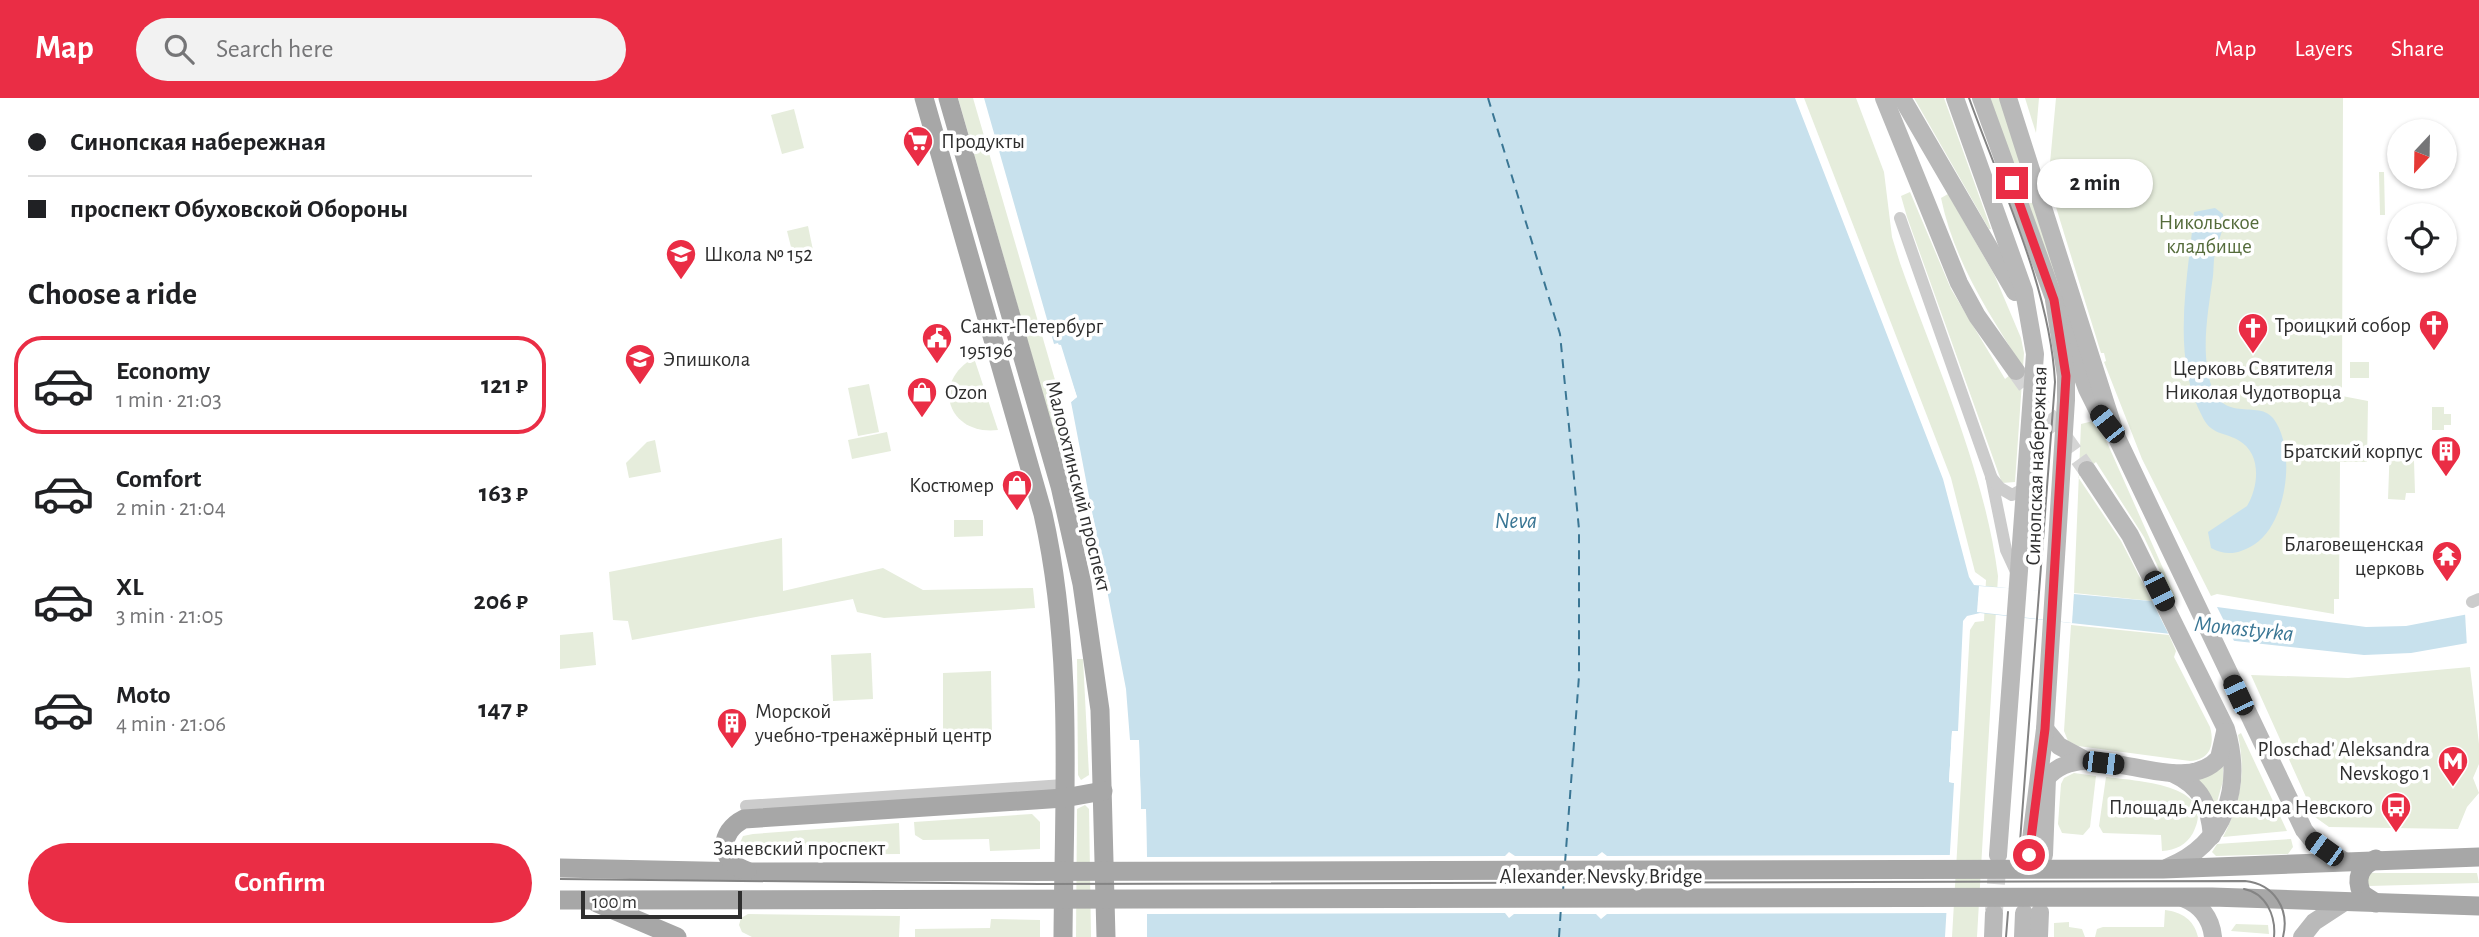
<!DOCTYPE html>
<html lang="en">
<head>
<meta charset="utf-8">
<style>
	body { margin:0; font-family:"Alegreya Sans",sans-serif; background:#f2f2f2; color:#202124; height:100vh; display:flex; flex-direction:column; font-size:26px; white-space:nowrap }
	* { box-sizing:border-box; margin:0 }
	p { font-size:23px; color:#757577 }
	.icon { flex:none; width:38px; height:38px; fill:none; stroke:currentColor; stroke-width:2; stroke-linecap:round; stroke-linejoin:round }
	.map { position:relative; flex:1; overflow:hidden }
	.panel { display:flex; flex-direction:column; background:#fff; width:560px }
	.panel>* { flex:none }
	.top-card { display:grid; align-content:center; height:154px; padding:0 28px; background:#fff }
	.needle { width:46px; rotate:202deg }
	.controls { position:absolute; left:1827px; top:21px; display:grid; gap:14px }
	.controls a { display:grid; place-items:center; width:70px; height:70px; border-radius:50%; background:#fff; box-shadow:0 2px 5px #0004; font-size:35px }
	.scale { position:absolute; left:21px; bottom:18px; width:161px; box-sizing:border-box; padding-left:7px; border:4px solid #2f2f2f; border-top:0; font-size:19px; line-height:24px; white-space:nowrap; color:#2f2f2f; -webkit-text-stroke:5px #fff; paint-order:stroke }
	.end { position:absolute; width:32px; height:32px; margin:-16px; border:9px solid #ea2d45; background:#fff; box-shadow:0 0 0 4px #fff }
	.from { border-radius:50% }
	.bubble { position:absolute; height:49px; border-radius:24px; background:#fff; box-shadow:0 2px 5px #0004; font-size:23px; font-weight:600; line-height:49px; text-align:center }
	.car { position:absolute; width:21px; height:42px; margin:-21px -10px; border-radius:9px; box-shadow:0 0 5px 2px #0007; background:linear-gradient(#222 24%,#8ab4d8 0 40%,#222 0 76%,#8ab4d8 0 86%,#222 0) }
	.top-card b { display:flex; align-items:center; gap:24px; height:66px; font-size:26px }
	.top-card b+b { border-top:2px solid #e0e0e0 }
	.top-card i { width:18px; height:18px; background:#202124 }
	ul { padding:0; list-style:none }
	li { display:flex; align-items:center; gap:21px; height:98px; margin:0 14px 10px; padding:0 14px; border:4px solid transparent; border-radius:28px }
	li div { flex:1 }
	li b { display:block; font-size:26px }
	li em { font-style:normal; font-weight:600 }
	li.active { border-color:#ea2d45 }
	li>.icon { width:63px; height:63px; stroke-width:1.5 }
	h2 { padding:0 28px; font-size:32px; line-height:84px }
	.primary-button { display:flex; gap:14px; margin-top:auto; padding:14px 28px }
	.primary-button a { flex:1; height:80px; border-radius:42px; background:#ea2d45; color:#fff; font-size:28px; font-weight:600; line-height:80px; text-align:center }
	header { display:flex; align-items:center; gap:42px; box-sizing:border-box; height:98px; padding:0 35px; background:#ea2d45; color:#fff }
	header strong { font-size:33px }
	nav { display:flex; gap:38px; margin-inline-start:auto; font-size:24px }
	.search { width:490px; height:63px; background:#f2f2f2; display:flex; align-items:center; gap:18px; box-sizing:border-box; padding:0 24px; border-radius:38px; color:#757577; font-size:26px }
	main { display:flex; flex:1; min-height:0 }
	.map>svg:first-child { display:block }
	.green { fill:#e6eddc }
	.water { fill:#c8e1ed }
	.pier { fill:#fff }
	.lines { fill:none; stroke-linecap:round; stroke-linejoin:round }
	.ferry { stroke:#3a7694; stroke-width:2; stroke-dasharray:9 7; stroke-linecap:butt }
	.secondary-tunnel { stroke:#d5d5d5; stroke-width:18; stroke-dasharray:18 9; stroke-linecap:butt }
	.minor { stroke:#ccc; stroke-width:12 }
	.secondary { stroke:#b9b9b9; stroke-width:18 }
	.primary { stroke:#a7a7a7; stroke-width:19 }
	.tram { stroke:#848484; stroke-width:2 }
	.route { stroke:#ea2d45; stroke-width:9 }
	.labels { text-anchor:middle; stroke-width:7; stroke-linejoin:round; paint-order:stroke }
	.poi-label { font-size:21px; fill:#2f2f2f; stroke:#fff; text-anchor:start }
	.park-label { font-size:21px; fill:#556c3b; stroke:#fff }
	.street-label { font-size:21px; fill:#2f2f2f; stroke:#fff }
	.water-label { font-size:23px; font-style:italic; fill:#3a7694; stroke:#fff }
</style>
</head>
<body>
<header>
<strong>Map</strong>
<div class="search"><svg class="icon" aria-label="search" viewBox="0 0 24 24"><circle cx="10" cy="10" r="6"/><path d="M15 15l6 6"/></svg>Search here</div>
<nav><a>Map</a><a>Layers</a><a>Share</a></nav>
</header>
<main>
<section class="panel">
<div class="top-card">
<b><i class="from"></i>Синопская набережная</b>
<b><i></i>проспект Обуховской Обороны</b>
</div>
<h2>Choose a ride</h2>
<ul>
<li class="active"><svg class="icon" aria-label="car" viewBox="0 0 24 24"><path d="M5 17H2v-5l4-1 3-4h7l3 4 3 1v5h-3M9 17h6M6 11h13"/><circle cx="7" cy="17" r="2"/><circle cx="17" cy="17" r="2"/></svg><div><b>Economy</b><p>1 min · 21:03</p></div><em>121 ₽</em></li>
<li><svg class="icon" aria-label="car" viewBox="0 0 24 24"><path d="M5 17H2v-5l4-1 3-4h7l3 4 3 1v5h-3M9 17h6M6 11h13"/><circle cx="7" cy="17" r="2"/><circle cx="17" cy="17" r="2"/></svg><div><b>Comfort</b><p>2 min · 21:04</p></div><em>163 ₽</em></li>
<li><svg class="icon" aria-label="car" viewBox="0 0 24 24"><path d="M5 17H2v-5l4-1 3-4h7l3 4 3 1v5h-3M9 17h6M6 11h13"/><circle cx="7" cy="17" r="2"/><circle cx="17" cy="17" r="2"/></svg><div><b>XL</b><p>3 min · 21:05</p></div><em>206 ₽</em></li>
<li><svg class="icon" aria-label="car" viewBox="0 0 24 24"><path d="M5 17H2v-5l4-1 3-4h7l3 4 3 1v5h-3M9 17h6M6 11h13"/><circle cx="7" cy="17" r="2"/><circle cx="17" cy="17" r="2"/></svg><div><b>Moto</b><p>4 min · 21:06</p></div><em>147 ₽</em></li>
</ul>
<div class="primary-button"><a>Confirm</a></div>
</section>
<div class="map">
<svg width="1919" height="839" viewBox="0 0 1919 839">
	<rect width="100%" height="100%" fill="#fff"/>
	<!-- green -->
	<g class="green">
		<polygon points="398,0 413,0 502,306 536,481"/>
		<path d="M 1244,0 L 1296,0 L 1324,74 L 1332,139 L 1340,165 C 1376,267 1424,370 1438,478 L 1417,839 L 1392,839 L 1410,532 L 1415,524 L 1424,523 L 1426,482 L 1415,474 L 1391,380 Z"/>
		<polygon points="1354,0 1384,0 1431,131 1429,131"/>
		<polygon points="1429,0 1441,0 1499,182 1495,183"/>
		<polygon points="1465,0 1479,0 1476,35"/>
		<polygon points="1496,0 1783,0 1782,298 1808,303 1807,364 1780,364 1779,501 1774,501 1774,516 1657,496 1651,498 1582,361 1544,264 1546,263 1544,255 1541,255 1491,93 1489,76"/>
		<polygon points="234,11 244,50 222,56 211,17"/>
		<polygon points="1819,74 1824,74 1825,117 1820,117"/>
		<path d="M 1350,94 L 1391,191 L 1445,281 L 1462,268 C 1428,214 1394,163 1381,100 L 1388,96 L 1434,176 L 1461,240 L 1464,255 L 1455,384 L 1442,385 L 1347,119 L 1341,98 Z"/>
		<polygon points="248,128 254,157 234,161 227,133"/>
		<path d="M 414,260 L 438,332 C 388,338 370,284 414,260 Z"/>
		<rect x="1790" y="264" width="19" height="16"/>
		<polygon points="309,286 319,334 298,338 288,290"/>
		<polygon points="1872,309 1884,309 1884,316 1891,316 1891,327 1884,327 1884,332 1872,332"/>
		<polygon points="1537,322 1622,513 1619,514 1584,439 1536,364 1518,379 1561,443 1592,503 1514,495 1521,326"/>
		<polygon points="327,334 331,353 292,361 288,342"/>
		<polygon points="95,342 101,374 69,380 66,365 87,344"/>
		<polygon points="1830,346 1854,363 1855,395 1846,395 1845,402 1828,401"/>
		<polygon points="394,422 423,422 423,438 394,439"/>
		<polygon points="222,440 223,493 323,470 363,492 473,490 475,510 324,520 297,514 293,501 72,542 68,523 53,522 49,474"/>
		<path d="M 1511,527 L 1609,537 L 1616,553 L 1614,559 L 1650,629 C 1655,647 1650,662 1630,663 L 1518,648 L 1508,643 L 1504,633 Z"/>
		<polygon points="33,534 36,567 0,571 0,537"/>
		<polygon points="311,555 313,601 273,603 271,557"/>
		<polygon points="517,561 523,561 529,677 521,682 518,677"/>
		<polygon points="1910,569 1919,646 1919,666 1913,680 1919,695 1907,709 1898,731 1769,729 1755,719 1691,577 1788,580"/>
		<polygon points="431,573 432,639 383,642 383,575"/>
		<path d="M 1681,635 L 1727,733 L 1663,739 C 1681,705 1686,674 1678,637 Z"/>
		<polygon points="1663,667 1663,683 1655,711 1636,681"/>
		<polygon points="1514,675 1536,678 1530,729 1523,737 1502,735 1498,726 1501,686 1504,680"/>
		<path d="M 1546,679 C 1573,683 1660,685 1633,735 C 1626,747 1616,752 1602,753 L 1601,737 L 1543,735 L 1539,728 Z"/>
		<polygon points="525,707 529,711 531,839 516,839 517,711"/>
		<polygon points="472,716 480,724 480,751 430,753 429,741 363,742 355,737 354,724"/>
		<polygon points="339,725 340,756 189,757 183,755 179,747 183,738 193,736"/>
		<polygon points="1731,741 1733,749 1728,756 1656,758 1652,754 1657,746"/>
		<polygon points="1810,775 1917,775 1919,785 1809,788 1805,778"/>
		<path d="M 1605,812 C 1622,814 1634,822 1638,839 L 1535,839 L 1537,831 L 1543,829 L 1604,829 Z"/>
		<polygon points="188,816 340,818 339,839 192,839 182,834 179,827 181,820"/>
		<polygon points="431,821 480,822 480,839 355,839 355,831 430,830"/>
		<polygon points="1509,824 1509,829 1522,831 1525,839 1494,839 1494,825"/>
		<polygon points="1676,826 1708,827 1709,836 1671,833"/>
	</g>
	<!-- water -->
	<g class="water">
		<polygon points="424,0 1235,0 1383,381 1409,479 1414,487 1657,509 1806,529 1846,528 1919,514 1919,543 1851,555 1804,557 1420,515 1407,518 1403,523 1398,633 1392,634 1389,684 1394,685 1385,839 587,839 586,712 581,711 579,643 570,642 566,591 511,304 517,299 501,247 494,246"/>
		<path d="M 1655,110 L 1663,116 C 1664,134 1660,137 1656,152 C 1653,160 1654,170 1653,178 C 1649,207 1643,239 1647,268 C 1655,333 1696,299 1713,320 C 1737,351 1727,425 1695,446 C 1681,455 1667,459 1651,450 L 1648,434 L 1687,408 C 1699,388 1702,355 1678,342 C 1664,334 1652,337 1643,320 C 1610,259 1628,181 1634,114 Z"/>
	</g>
	<!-- pier -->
	<g class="pier">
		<polygon points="498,245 517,299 511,304 513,299 498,249 494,246"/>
		<polygon points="1419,488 1514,495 1512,525 1417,514"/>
		<polygon points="1590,499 1655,505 1675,545 1610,539"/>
		<polygon points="1919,512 1919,547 1907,549 1905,515"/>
		<polygon points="1392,633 1398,633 1394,685 1389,684"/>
		<polygon points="570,642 579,642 581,711 586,711 587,759 945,758 949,754 955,758 1037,758 1042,754 1047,758 1393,757 1390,815 1047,816 1041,821 1036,816 954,816 949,820 945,815 587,816 587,839 583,839 582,715 577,712 576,646 570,646"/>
	</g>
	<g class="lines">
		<!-- ferry -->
		<g class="ferry">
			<polyline points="928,0 1000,236 1019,431 1019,578 1005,765"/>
			<polyline points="1003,793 1004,781"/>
			<polyline points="999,839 1001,809"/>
		</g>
		<!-- secondary-tunnel -->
		<g class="secondary-tunnel">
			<polyline points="1456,273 1527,372"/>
			<polyline points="1434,813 1438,757"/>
		</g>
		<!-- minor -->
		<g class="minor">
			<polyline points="1340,120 1431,378 1446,452 1458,478"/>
			<polyline points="1431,379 1440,390 1452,397 1465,390"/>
			<polyline points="1912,504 1919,501"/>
			<polyline points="186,708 504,687"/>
		</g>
		<!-- secondary -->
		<g class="secondary">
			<polyline points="1324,0 1399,185 1417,218 1456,273"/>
			<polyline points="1342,0 1455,194"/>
			<polyline points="1395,0 1464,193 1475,256 1438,757"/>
			<polyline points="1421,0 1527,291 1541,319"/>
			<polyline points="1448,0 1556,338 1744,732 1752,742 1784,763"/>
			<path d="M 1527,372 L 1570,437 L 1666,631 C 1683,688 1666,746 1608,769"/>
			<polyline points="1485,631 1499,648 1527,663"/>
			<path d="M 1612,675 C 1642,689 1649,706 1652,738"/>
			<path d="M 1487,680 C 1526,632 1619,705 1659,660 L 1665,634"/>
			<polyline points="1469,757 1485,631 1506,302 1506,278 1494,202"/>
			<polyline points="1484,757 1487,680"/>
			<path d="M 1623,800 C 1641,807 1651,820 1653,839"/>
			<polyline points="1433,839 1434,815"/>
			<polyline points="1463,839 1464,815"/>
			<polyline points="1479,839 1480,814"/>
			<polyline points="1742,839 1754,824 1783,805"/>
		</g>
		<!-- primary -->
		<g class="primary">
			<path d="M 364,0 L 483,416 C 514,554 504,698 503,839"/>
			<polyline points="388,0 500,388 522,486 540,612 546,839"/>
			<path d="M 1816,761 C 1800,768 1795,780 1802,796 L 1816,805"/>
			<polyline points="0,770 188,774 1603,771 1919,759"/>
			<path d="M 187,773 C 158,763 158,734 184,721 L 504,700 L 543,693"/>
			<polyline points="0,802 1652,799 1919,808"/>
			<polyline points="37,805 117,839"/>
		</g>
		<!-- tram -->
		<g class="tram">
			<path d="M 1409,0 C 1441,89 1490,190 1495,284 L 1459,757"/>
			<path d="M 0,781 L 479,786 L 1685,783 C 1714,786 1730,811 1723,839"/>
			<path d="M 1684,791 C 1706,795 1716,818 1714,839"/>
			<polyline points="1446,839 1448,814"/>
		</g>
	</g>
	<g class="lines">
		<!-- route -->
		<polyline class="route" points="1452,85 1494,202 1506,278 1485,631 1469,757"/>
	</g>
	<!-- icons -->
	<defs>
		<g id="supermarket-pin" transform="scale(1.575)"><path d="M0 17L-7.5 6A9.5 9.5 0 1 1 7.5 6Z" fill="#ea2d45" stroke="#fff"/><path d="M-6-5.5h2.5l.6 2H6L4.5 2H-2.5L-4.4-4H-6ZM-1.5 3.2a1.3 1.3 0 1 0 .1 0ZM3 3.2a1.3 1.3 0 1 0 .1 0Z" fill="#fff"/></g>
		<g id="school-pin" transform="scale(1.575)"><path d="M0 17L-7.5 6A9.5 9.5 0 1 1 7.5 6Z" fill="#ea2d45" stroke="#fff"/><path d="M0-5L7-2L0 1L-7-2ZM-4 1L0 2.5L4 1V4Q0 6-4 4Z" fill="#fff"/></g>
		<g id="church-pin" transform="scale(1.575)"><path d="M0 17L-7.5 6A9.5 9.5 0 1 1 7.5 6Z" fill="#ea2d45" stroke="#fff"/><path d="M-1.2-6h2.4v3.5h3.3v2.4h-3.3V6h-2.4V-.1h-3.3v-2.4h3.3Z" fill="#fff"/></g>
		<g id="civic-pin" transform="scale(1.575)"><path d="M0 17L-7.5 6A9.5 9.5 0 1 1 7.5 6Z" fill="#ea2d45" stroke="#fff"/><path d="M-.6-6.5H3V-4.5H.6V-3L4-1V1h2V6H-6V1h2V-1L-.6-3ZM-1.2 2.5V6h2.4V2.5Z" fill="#fff"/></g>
		<g id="shop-pin" transform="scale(1.575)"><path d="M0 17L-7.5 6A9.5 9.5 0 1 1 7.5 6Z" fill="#ea2d45" stroke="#fff"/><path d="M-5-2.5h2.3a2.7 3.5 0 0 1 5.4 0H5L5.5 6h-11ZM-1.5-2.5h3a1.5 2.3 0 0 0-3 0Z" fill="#fff"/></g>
		<g id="building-pin" transform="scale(1.575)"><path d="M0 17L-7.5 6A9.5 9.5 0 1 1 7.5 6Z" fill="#ea2d45" stroke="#fff"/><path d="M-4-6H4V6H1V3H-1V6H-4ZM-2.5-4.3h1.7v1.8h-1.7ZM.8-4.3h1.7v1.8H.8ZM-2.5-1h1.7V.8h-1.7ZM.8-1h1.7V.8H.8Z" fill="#fff"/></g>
		<g id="temple-pin" transform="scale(1.575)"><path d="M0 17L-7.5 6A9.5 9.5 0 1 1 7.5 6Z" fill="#ea2d45" stroke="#fff"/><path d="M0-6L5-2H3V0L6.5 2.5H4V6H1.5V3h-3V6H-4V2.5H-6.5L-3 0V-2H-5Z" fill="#fff"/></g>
		<g id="metro-pin" transform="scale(1.575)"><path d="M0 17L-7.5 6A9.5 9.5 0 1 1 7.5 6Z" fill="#ea2d45" stroke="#fff"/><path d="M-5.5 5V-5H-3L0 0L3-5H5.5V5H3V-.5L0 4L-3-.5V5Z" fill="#fff"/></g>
		<g id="bus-pin" transform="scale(1.575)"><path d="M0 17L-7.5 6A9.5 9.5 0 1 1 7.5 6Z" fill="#ea2d45" stroke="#fff"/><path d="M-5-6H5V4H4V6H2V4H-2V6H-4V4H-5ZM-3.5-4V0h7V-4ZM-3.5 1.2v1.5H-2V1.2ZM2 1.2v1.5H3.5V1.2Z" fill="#fff"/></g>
	</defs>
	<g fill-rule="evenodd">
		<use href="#supermarket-pin" x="358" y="43"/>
		<use href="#school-pin" x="121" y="156"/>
		<use href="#church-pin" x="1874" y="227"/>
		<use href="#church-pin" x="1693" y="230"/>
		<use href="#civic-pin" x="377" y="240"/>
		<use href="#school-pin" x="80" y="261"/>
		<use href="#shop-pin" x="362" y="294"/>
		<use href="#building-pin" x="1886" y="353"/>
		<use href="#shop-pin" x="457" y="387"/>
		<use href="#temple-pin" x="1887" y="458"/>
		<use href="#building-pin" x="172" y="625"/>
		<use href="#metro-pin" x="1893" y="663"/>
		<use href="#bus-pin" x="1836" y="709"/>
	</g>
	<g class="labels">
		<!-- poi labels -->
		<g class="poi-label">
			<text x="381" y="50">Продукты</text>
			<text x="144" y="163">Школа № 152</text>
			<text x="1851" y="234" text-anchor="end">Троицкий собор</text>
			<text x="400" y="235">Санкт-Петербург<tspan x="400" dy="24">195196</tspan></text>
			<text x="103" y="268">Эпишкола</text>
			<text x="1693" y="277" text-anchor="middle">Церковь Святителя<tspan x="1693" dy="24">Николая Чудотворца</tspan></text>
			<text x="385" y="301">Ozon</text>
			<text x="1863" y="360" text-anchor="end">Братский корпус</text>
			<text x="434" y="394" text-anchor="end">Костюмер</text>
			<text x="1864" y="453" text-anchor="end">Благовещенская<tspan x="1864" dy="24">церковь</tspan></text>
			<text x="195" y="620">Морской<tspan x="195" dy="24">учебно-тренажёрный центр</tspan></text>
			<text x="1870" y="658" text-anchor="end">Ploschad' Aleksandra<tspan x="1870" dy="24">Nevskogo 1</tspan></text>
			<text x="1813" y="716" text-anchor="end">Площадь Александра Невского</text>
		</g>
		<!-- park labels -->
		<g class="park-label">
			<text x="1649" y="131">Никольское<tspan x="1649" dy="24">кладбище</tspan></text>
		</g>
		<!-- street labels -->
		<g class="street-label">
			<text transform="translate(1476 368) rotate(-88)" y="7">Синопская набережная</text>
			<text transform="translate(519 388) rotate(76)" y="7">Малоохтинский проспект</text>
			<text x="239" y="757">Заневский проспект</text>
			<text x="1041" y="785">Alexander Nevsky Bridge</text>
		</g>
		<!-- water labels -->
		<g class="water-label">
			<text x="956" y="430">Neva</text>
			<text transform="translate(1684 530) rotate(6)" y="8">Monastyrka</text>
		</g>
	</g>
</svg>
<div class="controls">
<a><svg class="needle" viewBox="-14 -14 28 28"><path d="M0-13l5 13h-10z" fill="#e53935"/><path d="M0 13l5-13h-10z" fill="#757577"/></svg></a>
<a><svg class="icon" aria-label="locate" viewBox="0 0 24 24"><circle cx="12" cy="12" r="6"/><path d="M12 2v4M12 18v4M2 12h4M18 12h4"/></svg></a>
</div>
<div class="scale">100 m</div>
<i class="end from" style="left:1469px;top:757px"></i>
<i class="end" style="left:1452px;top:85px"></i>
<div class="bubble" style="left:1477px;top:61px;width:116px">2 min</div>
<i class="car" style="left:1547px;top:326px;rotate:322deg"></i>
<i class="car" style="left:1599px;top:493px;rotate:154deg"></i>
<i class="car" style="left:1678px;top:597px;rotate:335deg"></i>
<i class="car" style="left:1543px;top:665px;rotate:97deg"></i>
<i class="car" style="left:1764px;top:751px;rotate:306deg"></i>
</div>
</main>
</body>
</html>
